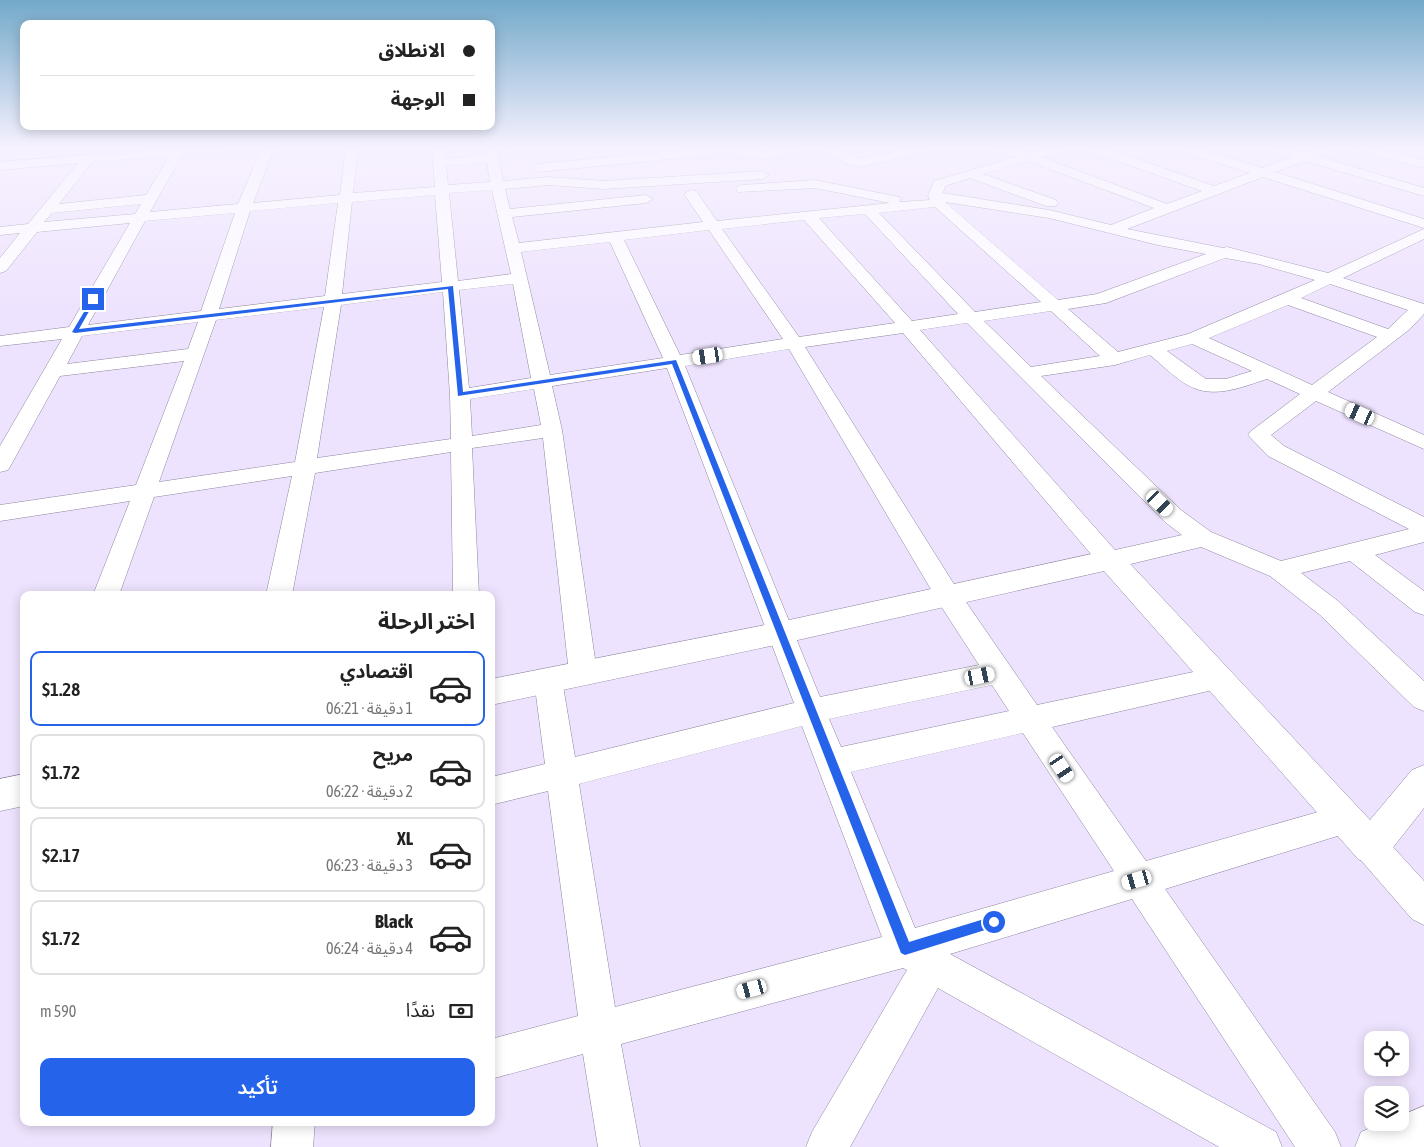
<!DOCTYPE html>
<html lang="ar">
<head>
<meta charset="utf-8">
<style>
	body { margin:0; font-family:"Asap Condensed","Noto Sans Arabic",sans-serif; background:#f2f2f2; color:#222; direction:rtl; height:100vh; display:flex; flex-direction:column; font-size:19px; white-space:nowrap }
	* { box-sizing:border-box; margin:0 }
	p { font-size:16px; color:#767676 }
	.icon { flex:none; width:28px; height:28px; fill:none; stroke:currentColor; stroke-width:2; stroke-linecap:round; stroke-linejoin:round }
	.map { position:relative; flex:1; overflow:hidden; direction:ltr }
	.side { position:absolute; left:20px; top:591px; width:475px; height:535px; display:flex; flex-direction:column; background:#fff; border-radius:10px; box-shadow:0 2px 12px #0003; direction:rtl }
	.side>* { flex:none }
	.guide { position:absolute; left:20px; top:20px; width:475px; height:110px; border-radius:10px; box-shadow:0 2px 12px #0003; direction:rtl; display:grid; align-content:center; height:110px; padding:0 20px; background:#fff }
	.tools { position:absolute; left:1364px; top:1031px; display:grid; gap:10px }
	.tools a { display:grid; place-items:center; width:45px; height:45px; border-radius:10px; background:#fff; box-shadow:0 2px 12px #0003; font-size:25px }
	.end { position:absolute; width:22px; height:22px; margin:-11px; border:6px solid #2563eb; background:#fff; box-shadow:0 0 0 2px #fff }
	.from { border-radius:50% }
	.car { position:absolute; width:15px; height:30px; margin:-15px -8px; border-radius:6px; box-shadow:0 0 4px 1px #0007; background:linear-gradient(#fff 24%,#345 0 40%,#fff 0 76%,#345 0 86%,#fff 0) }
	.guide b { display:flex; align-items:center; gap:18px; height:48px; font-size:19px }
	.guide b+b { border-top:1px solid #e0e0e0 }
	.guide i { width:12px; height:12px; background:#222 }
	ul { padding:0; list-style:none }
	li { display:flex; align-items:center; gap:15px; height:75px; margin:0 10px 8px; padding:0 10px; border:2px solid #e0e0e0; border-radius:10px }
	li div { flex:1 }
	li b { display:block; font-size:19px }
	li em { font-style:normal; font-weight:600 }
	li.on { border-color:#2563eb }
	li>.icon { width:45px; height:45px; stroke-width:1.5 }
	h2 { padding:0 20px; font-size:22px; line-height:60px }
	.pay { display:flex; align-items:center; gap:12px; height:55px; padding:0 20px; font-size:19px }
	.pay p { margin-inline-start:auto }
	.primary-button { display:flex; gap:10px; margin-top:auto; padding:10px 20px }
	.primary-button a { flex:1; height:58px; border-radius:10px; background:#2563eb; color:#fff; font-size:20px; font-weight:600; line-height:58px; text-align:center }
	.map>svg:first-child { display:block }
	.lines { fill:none; stroke-linecap:round; stroke-linejoin:round }
	.street-casing { stroke:#8e859d; stroke-width:1 }
	.secondary-casing { stroke:#8e859d; stroke-width:1 }
	.street { fill:#fff; fill-rule:evenodd }
	.secondary { fill:#fff; fill-rule:evenodd }
	.route { fill:#2563eb }
</style>
</head>
<body>
<div class="map">
<svg width="1424" height="1147" viewBox="0 0 1424 1147">
	<rect width="100%" height="100%" fill="#eee3fe"/>
	<g class="lines">
		<!-- street casing -->
		<g class="street-casing">
			<g id="street">
				<path d="M 174,148 L 224,148 L 218,152 L 182,155 L 150,212 L 238,204 L 262,148 L 274,148 L 253,203 L 340,195 L 346,148 L 358,148 L 353,193 L 435,187 L 432,148 L 444,148 L 445,159 L 486,155 L 485,148 L 497,148 L 503,181 L 549,177 L 604,181 L 763,171 L 769,175 L 763,179 L 604,189 L 549,185 L 505,189 L 510,209 L 646,195 L 653,199 L 646,203 L 512,217 L 519,243 L 703,222 L 684,194 L 691,190 L 696,191 L 717,221 L 890,203 L 815,188 L 738,192 L 736,189 L 738,186 L 743,185 L 815,180 L 899,197 L 901,200 L 899,202 L 930,200 L 928,196 L 934,181 L 1016,157 L 1000,151 L 998,148 L 1015,148 L 1029,153 L 1048,148 L 1067,148 L 1065,151 L 1041,157 L 1167,204 L 1202,191 L 1089,151 L 1087,148 L 1105,148 L 1214,186 L 1250,173 L 1181,151 L 1179,148 L 1197,148 L 1262,168 L 1292,157 L 1272,151 L 1270,148 L 1289,148 L 1304,152 L 1316,148 L 1333,148 L 1331,151 L 1317,156 L 1424,188 L 1424,196 L 1305,161 L 1275,172 L 1424,219 L 1424,228 L 1263,177 L 1127,229 L 1223,248 L 1227,247 L 1328,273 L 1424,229 L 1424,239 L 1343,278 L 1424,304 L 1424,314 L 1410,329 L 1328,392 L 1424,435 L 1424,449 L 1316,401 L 1271,435 L 1284,446 L 1424,517 L 1424,542 L 1375,555 L 1424,591 L 1424,615 L 1415,612 L 1350,561 L 1301,573 L 1338,601 L 1424,681 L 1424,711 L 1414,707 L 1320,615 L 1270,576 L 1201,547 L 1110,569 L 1101,566 L 903,333 L 805,347 L 957,589 L 1037,705 L 1217,667 L 1227,670 L 1231,678 L 1227,686 L 1217,689 L 1052,727 L 1146,861 L 1346,804 L 1357,808 L 1362,819 L 1357,830 L 1165,889 L 1335,1132 L 1341,1147 L 1295,1147 L 1132,899 L 950,954 L 1276,1132 L 1282,1147 L 1219,1147 L 938,988 L 850,1147 L 806,1147 L 812,1132 L 907,970 L 903,968 L 621,1044 L 640,1147 L 598,1147 L 583,1054 L 491,1079 L 491,1039 L 578,1016 L 548,791 L 491,805 L 491,777 L 545,764 L 534,680 L 538,672 L 548,669 L 558,672 L 562,680 L 575,757 L 794,703 L 667,368 L 552,386 L 562,430 L 597,673 L 593,681 L 583,684 L 573,681 L 569,673 L 543,438 L 472,448 L 479,595 L 453,595 L 451,452 L 315,473 L 292,595 L 266,595 L 292,476 L 154,497 L 119,595 L 93,595 L 130,501 L 0,521 L 0,505 L 136,485 L 184,361 L 60,376 L 11,465 L 8,470 L 0,472 L 0,446 L 62,339 L 0,346 L 0,336 L 69,327 L 130,223 L 37,232 L 6,271 L 0,273 L 0,258 L 20,233 L 0,235 L 0,227 L 28,224 L 78,163 L 0,170 L 0,162 ZM 169,156 L 146,195 L 59,204 L 92,162 ZM 1028,161 L 1154,208 L 1111,225 L 1049,210 L 943,193 L 945,186 L 970,178 L 1046,206 L 1056,206 L 1058,203 L 1056,200 L 983,174 ZM 487,162 L 490,182 L 448,185 L 446,166 ZM 492,190 L 511,274 L 458,281 L 449,193 ZM 435,195 L 442,282 L 342,294 L 352,202 ZM 945,202 L 1049,218 L 1158,245 L 1206,254 L 1097,294 L 1058,300 ZM 338,203 L 325,296 L 219,309 L 250,211 ZM 141,204 L 135,214 L 44,222 L 52,213 ZM 935,207 L 1041,302 L 975,312 L 879,213 ZM 235,213 L 201,311 L 88,325 L 145,221 ZM 865,214 L 958,314 L 912,321 L 819,218 ZM 804,220 L 895,323 L 799,337 L 722,229 ZM 709,230 L 783,339 L 680,355 L 624,240 ZM 610,242 L 663,358 L 550,375 L 521,252 ZM 1225,258 L 1259,264 L 1315,280 L 1188,334 L 1118,352 L 1068,309 L 1106,303 ZM 513,284 L 531,378 L 469,388 L 459,290 ZM 1330,284 L 1408,310 L 1388,329 L 1301,298 ZM 443,292 L 450,395 L 451,439 L 317,458 L 341,305 ZM 1288,305 L 1377,337 L 1312,385 L 1209,338 ZM 324,307 L 295,462 L 159,482 L 216,320 ZM 1051,311 L 1100,356 L 1031,367 L 984,321 ZM 198,322 L 188,349 L 67,364 L 82,336 ZM 967,323 L 1165,522 L 1182,535 L 1115,550 L 920,330 ZM 1192,344 L 1252,371 L 1226,379 L 1206,379 L 1167,351 ZM 789,349 L 939,603 L 979,665 L 820,697 L 685,366 ZM 1150,355 C 1162,365 1180,383 1194,388 C 1217,398 1245,386 1267,379 L 1300,394 L 1251,431 L 1248,435 L 1268,456 L 1409,529 L 1281,561 L 1211,532 L 1181,510 L 1041,376 L 1115,365 ZM 534,389 L 541,425 L 472,436 L 470,399 ZM 992,685 L 1009,711 L 841,747 L 829,719 ZM 802,726 L 882,937 L 615,1007 L 579,784 ZM 1023,733 L 1114,871 L 915,928 L 851,772 Z"/>
				<polygon points="703,148 744,148 764,151 778,148 799,148 797,151 764,159 729,153 538,172 532,168 538,164"/>
				<polygon points="818,148 834,148 860,159 909,148 930,148 928,151 860,167 847,164"/>
				<polygon points="1359,148 1379,148 1424,160 1424,168 1361,151"/>
				<polygon points="1371,831 1383,836 1424,881 1424,925 1412,919 1359,858 1354,847 1359,836"/>
				<polygon points="1424,1106 1424,1147 1355,1147 1361,1132 1384,1122 1400,1122 1400,1116"/>
				<polygon points="273,1122 315,1122 313,1147 271,1147"/>
			</g>
		</g>
		<!-- secondary casing -->
		<g class="secondary-casing">
			<g id="secondary">
				<polygon points="1110,550 1120,553 1370,820 1412,770 1424,765 1424,808 1384,859 1371,865 1358,859 1104,571 780,644 491,705 491,679 780,622"/>
				<polygon points="24,774 24,806 0,811 0,779"/>
			</g>
		</g>
		<!-- street -->
		<use href="#street" class="street"/>
		<!-- secondary -->
		<use href="#secondary" class="secondary"/>
	</g>
	<!-- sky -->
	<linearGradient id="sky" x2="0" y2="1"><stop stop-color="#73a9ca"/><stop offset="0.48" stop-color="#f7f2ff"/><stop offset="1" stop-color="#f7f2ff" stop-opacity="0"/></linearGradient>
	<rect width="1424" height="309" fill="url(#sky)"/>
	<!-- route -->
	<polygon class="route" points="453,286 463,392 676,360 909,942 994,916 998,918 1000,922 998,926 905,955 901,953 672,364 458,396 448,289 75,333 72,332 93,297 96,299 79,329"/>
</svg>
<div class="tools">
<a><svg class="icon" aria-label="locate" viewBox="0 0 24 24"><circle cx="12" cy="12" r="6"/><path d="M12 2v4M12 18v4M2 12h4M18 12h4"/></svg></a>
<a><svg class="icon" aria-label="layers" viewBox="0 0 24 24"><path d="M12 4l9 5-9 5-9-5zM3 14l9 5 9-5"/></svg></a>
</div>
<i class="end from" style="left:994px;top:922px"></i>
<i class="end" style="left:93px;top:299px"></i>
<i class="car" style="left:708px;top:356px;rotate:261deg"></i>
<i class="car" style="left:1360px;top:414px;rotate:294deg"></i>
<i class="car" style="left:1160px;top:503px;rotate:134deg"></i>
<i class="car" style="left:980px;top:676px;rotate:78deg"></i>
<i class="car" style="left:1062px;top:768px;rotate:146deg"></i>
<i class="car" style="left:1137px;top:880px;rotate:254deg"></i>
<i class="car" style="left:752px;top:989px;rotate:255deg"></i>
<div class="guide">
<b><i class="from"></i>الانطلاق</b>
<b><i></i>الوجهة</b>
</div>
<section class="side">
<h2>اختر الرحلة</h2>
<ul>
<li class="on"><svg class="icon" aria-label="car" viewBox="0 0 24 24"><path d="M5 17H2v-5l4-1 3-4h7l3 4 3 1v5h-3M9 17h6M6 11h13"/><circle cx="7" cy="17" r="2"/><circle cx="17" cy="17" r="2"/></svg><div><b>اقتصادي</b><p>1 دقيقة · 06:21</p></div><em>$1.28</em></li>
<li><svg class="icon" aria-label="car" viewBox="0 0 24 24"><path d="M5 17H2v-5l4-1 3-4h7l3 4 3 1v5h-3M9 17h6M6 11h13"/><circle cx="7" cy="17" r="2"/><circle cx="17" cy="17" r="2"/></svg><div><b>مريح</b><p>2 دقيقة · 06:22</p></div><em>$1.72</em></li>
<li><svg class="icon" aria-label="car" viewBox="0 0 24 24"><path d="M5 17H2v-5l4-1 3-4h7l3 4 3 1v5h-3M9 17h6M6 11h13"/><circle cx="7" cy="17" r="2"/><circle cx="17" cy="17" r="2"/></svg><div><b>XL</b><p>3 دقيقة · 06:23</p></div><em>$2.17</em></li>
<li><svg class="icon" aria-label="car" viewBox="0 0 24 24"><path d="M5 17H2v-5l4-1 3-4h7l3 4 3 1v5h-3M9 17h6M6 11h13"/><circle cx="7" cy="17" r="2"/><circle cx="17" cy="17" r="2"/></svg><div><b>Black</b><p>4 دقيقة · 06:24</p></div><em>$1.72</em></li>
</ul>
<div class="pay"><svg class="icon" aria-label="cash" viewBox="0 0 24 24"><path d="M3 7h18v10H3z"/><circle cx="12" cy="12" r="2"/></svg>نقدًا<p>590 m</p></div>
<div class="primary-button"><a>تأكيد</a></div>
</section>
</div>
</body>
</html>
